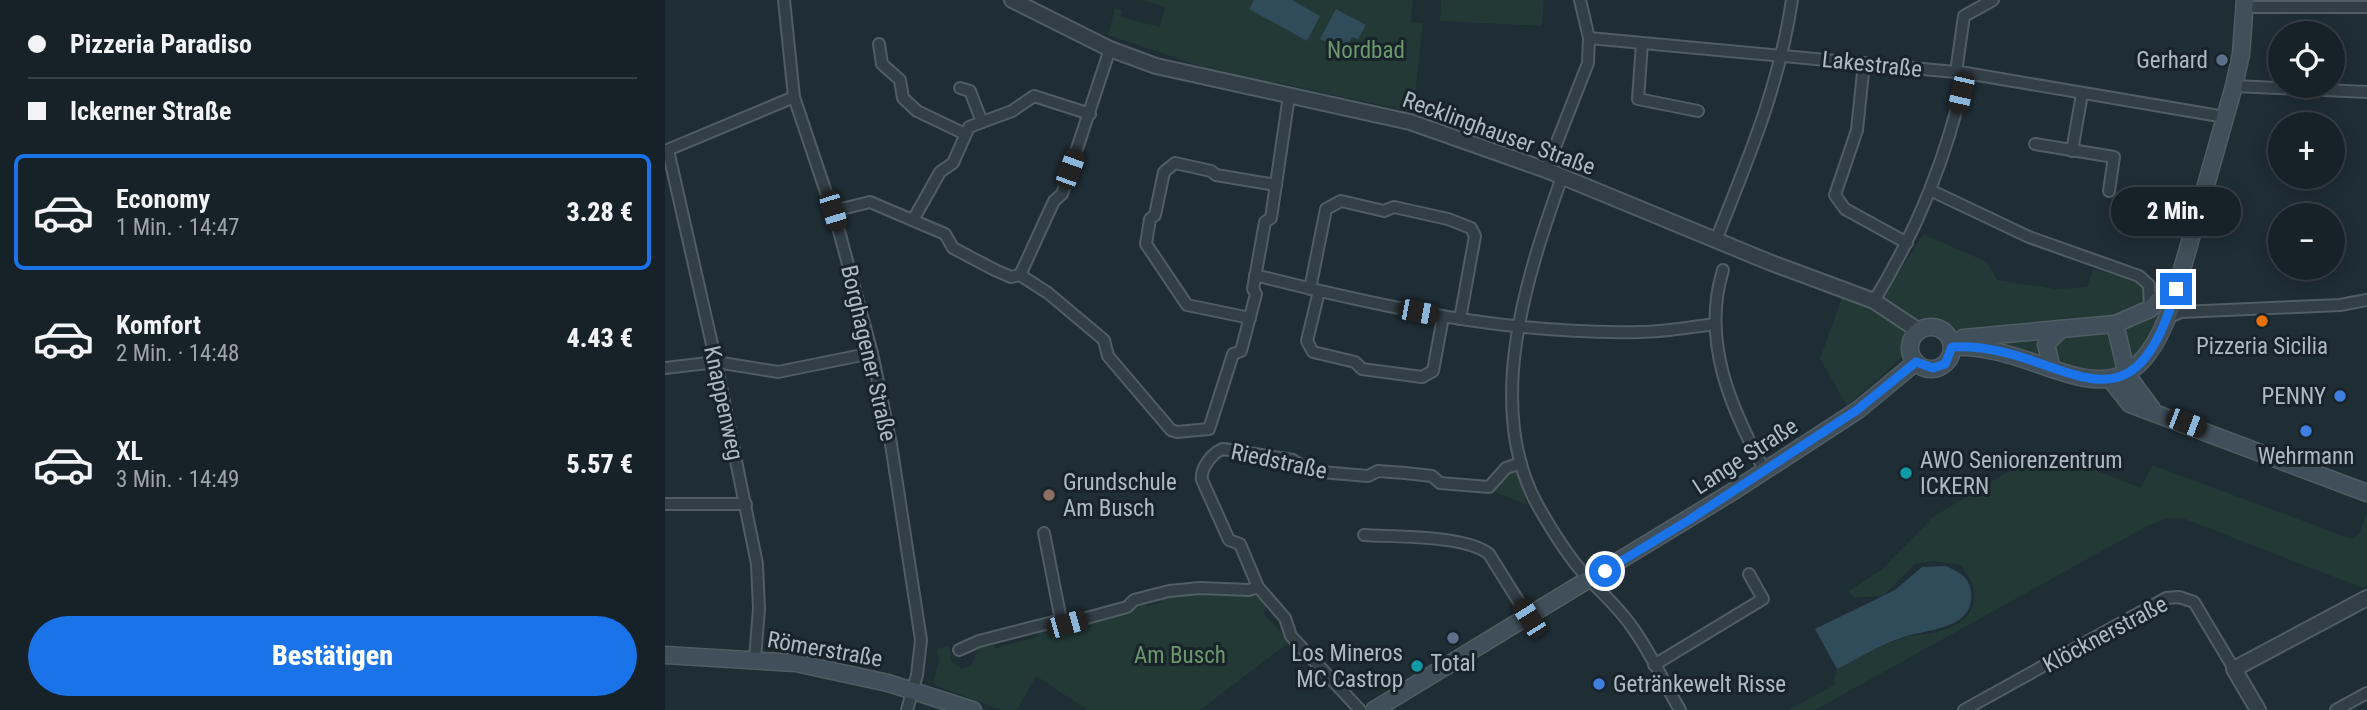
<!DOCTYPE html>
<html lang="de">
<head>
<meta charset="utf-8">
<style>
	body { margin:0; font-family:"Roboto Condensed",sans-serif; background:#202a30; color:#f1f3f6; height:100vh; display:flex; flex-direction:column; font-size:26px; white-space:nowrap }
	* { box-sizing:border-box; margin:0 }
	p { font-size:23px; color:#9ea4a8 }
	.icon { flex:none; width:38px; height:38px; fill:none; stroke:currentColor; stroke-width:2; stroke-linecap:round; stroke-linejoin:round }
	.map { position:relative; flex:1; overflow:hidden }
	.sheet { display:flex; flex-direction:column; background:#172228; width:665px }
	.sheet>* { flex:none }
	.top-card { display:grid; align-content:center; height:154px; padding:0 28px; background:#172228 }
	.controls { position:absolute; left:1603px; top:21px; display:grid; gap:14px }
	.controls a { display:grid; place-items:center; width:77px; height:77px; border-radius:50%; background:#172228; box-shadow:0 4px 18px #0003,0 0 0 2px #363f45; font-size:35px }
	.end { position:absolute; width:32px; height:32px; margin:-16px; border:9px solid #1a73e8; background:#fff; box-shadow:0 0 0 4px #fff }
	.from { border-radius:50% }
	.bubble { position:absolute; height:49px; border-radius:24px; background:#172228; box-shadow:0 4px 18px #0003,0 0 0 2px #363f45; font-size:23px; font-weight:800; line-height:49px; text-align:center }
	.car { position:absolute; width:21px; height:42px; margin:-21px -10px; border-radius:9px; box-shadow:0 0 5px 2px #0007; background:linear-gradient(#222 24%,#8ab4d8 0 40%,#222 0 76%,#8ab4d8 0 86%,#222 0) }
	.top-card b { display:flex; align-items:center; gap:24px; height:66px; font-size:26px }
	.top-card b+b { border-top:2px solid #363f45 }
	.top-card i { width:18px; height:18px; background:#f1f3f6 }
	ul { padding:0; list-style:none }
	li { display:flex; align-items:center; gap:21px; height:116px; margin:0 14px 10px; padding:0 14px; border:4px solid transparent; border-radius:10px }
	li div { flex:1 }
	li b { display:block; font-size:26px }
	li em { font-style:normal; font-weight:800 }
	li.current { border-color:#1a73e8 }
	li>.icon { width:63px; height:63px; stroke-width:1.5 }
	.primary-button { display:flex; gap:14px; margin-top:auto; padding:14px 28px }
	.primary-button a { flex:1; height:80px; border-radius:42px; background:#1a73e8; color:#fff; font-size:28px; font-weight:800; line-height:80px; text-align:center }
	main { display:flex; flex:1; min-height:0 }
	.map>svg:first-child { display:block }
	.green { fill:#223935 }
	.water { fill:#304c5b }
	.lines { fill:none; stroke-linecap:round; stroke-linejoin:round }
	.minor-casing { stroke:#505d64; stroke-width:14 }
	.tertiary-casing { stroke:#505d64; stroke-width:18 }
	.secondary-casing { stroke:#505d64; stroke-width:19 }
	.minor { stroke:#323f46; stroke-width:10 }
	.tertiary { stroke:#323f46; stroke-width:14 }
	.secondary { stroke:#404f59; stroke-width:16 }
	.route { stroke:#1a73e8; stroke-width:9 }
	.service-dot { fill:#5c6f8a; stroke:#18242a; stroke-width:2.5 }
	.food-dot { fill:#e8710a; stroke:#18242a; stroke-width:2.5 }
	.shop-dot { fill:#3f7fe0; stroke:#18242a; stroke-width:2.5 }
	.culture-dot { fill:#0f9aa8; stroke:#18242a; stroke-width:2.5 }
	.education-dot { fill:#8d6e63; stroke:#18242a; stroke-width:2.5 }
	.labels { text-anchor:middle; stroke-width:6; stroke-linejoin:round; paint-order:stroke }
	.park-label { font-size:23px; fill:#6c986c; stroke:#18242a }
	.poi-label { font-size:23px; fill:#acbac3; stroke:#18242a; text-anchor:end }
	.street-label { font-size:23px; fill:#acbac3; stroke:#18242a }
</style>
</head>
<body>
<main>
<section class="sheet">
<div class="top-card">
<b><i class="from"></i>Pizzeria Paradiso</b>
<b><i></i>Ickerner Straße</b>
</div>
<ul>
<li class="current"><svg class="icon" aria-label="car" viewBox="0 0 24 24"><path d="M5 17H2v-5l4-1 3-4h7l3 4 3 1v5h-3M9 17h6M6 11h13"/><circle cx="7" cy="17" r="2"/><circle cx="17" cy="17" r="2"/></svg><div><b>Economy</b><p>1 Min. · 14:47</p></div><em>3.28 €</em></li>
<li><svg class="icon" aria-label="car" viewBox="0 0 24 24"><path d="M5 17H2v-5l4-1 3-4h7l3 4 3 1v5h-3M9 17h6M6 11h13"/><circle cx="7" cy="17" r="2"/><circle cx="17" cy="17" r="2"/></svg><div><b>Komfort</b><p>2 Min. · 14:48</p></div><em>4.43 €</em></li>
<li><svg class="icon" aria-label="car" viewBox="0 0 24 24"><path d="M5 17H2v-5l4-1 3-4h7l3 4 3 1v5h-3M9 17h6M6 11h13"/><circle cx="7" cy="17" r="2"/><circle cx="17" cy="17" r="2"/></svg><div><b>XL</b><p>3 Min. · 14:49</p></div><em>5.57 €</em></li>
</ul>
<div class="primary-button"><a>Bestätigen</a></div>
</section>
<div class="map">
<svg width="1702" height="710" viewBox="0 0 1702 710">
	<rect width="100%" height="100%" fill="#1f2d35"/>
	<!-- green -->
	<g class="green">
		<polygon points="475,0 748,0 746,22 758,23 748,112 538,67 443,35 450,8 457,10 456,17 495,27 500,7"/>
		<polygon points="776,0 879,0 877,26 775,21"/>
		<path d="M 1258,234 L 1322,262 L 1332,280 L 1391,289 L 1422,287 L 1428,269 L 1474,282 L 1501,309 L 1469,364 L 1433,376 L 1292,342 C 1287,327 1276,326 1261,321 L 1243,337 L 1242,353 L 1182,406 L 1155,359 L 1177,297 L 1210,311 Z"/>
		<path d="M 1389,454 L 1476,488 L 1487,465 L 1687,539 L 1694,534 L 1702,511 L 1702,586 L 1698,588 L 1517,518 L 1503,518 L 1482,526 L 1150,710 L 1124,710 L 1171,684 L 1169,678 L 1172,669 C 1195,658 1217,644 1241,637 C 1249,634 1259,635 1267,633 C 1308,625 1323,597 1295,565 L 1268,561 L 1250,564 L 1218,596 L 1189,598 L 1184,591 L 1216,570 L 1268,517 L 1352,466 Z"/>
		<polygon points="847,470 851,471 862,505 829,492"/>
		<polygon points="536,592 599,597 602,601 599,614 625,642 535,710 422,710 371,676 352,710 336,710 272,686 268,681 274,661 272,649 284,646 287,662 297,669 306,666 315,646 325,643 331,648 375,636 369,632 389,626 397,631 466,611 477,601 483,606 497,602 492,597"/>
	</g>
	<!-- water -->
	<g class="water">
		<polygon points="589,0 627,0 655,16 642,41 584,9"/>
		<polygon points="671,9 701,25 693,39 687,37 679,51 655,39"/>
		<path d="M 1281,566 C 1294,572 1303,576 1306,591 C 1311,628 1266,629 1242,636 C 1218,643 1195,658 1172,669 L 1150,629 L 1230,590 L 1257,567 Z"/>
	</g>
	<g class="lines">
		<!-- minor casing -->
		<g class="minor-casing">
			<g id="minor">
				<polyline points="119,0 129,97 174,231 207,353 226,444 256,640 252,675 242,710"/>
				<polyline points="1579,7 1702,7"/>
				<polyline points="924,38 1301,73 1560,117"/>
				<polyline points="977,43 973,99 1033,111"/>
				<polyline points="214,44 217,64 235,80 238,98 252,111 300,134"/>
				<polyline points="1199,63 1192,130 1170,195 1180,209 1242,243"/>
				<polyline points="1291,72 1299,16 1328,0"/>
				<polyline points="1569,86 1702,92"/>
				<polyline points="295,88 305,91 317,122"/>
				<polyline points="1370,144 1449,157 1444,191"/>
				<polyline points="3,150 51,362 92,564 94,609 90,658"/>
				<polyline points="0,151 129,97"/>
				<polyline points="1407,151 1417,94"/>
				<polyline points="881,170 923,63 924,38 915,0"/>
				<path d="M 897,177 C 862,275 818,407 873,506 C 885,527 899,550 914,568 C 931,588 952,605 967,627 C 986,653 999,683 1015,710"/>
				<polyline points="1267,191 1364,237 1474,276 1484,285 1485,309"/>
				<polyline points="168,211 205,202 280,234 288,248 330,270 346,277 355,275 383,293 439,340 443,356 506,430 512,432 544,429 568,354 576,351 591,294 588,289 600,222 606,218 624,96"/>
				<polyline points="248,220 275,172 288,163 304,127 347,111 369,96 425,114"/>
				<path d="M 1051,240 C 1083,159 1114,87 1127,0"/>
				<path d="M 1058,270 C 1036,341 1066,409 1100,471"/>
				<polyline points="355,275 389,201 397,194 445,49"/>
				<path d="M 590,275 C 716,307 845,335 975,332 C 1000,332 1025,327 1050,324"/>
				<polyline points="645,289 661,209 676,201 719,211 729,207 783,219 806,228 810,236 795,319"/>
				<polyline points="654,291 642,341 648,352 690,362 697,369 757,377 768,371 778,317"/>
				<path d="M 1209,301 C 1254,227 1281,158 1301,73"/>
				<polyline points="585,318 522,305 481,244 485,219 490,215 499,172 510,163 546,171 551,175 611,185"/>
				<polyline points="1502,318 1516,312 1675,305 1702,300"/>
				<polyline points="0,368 51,362 113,372 207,353"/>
				<polyline points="0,504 81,504"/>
				<polyline points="379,533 396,620"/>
				<path d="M 699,535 C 730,537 801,535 824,554 L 864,618"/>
				<polyline points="294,650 314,641 396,620 403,623 462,607 469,600 504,591 535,588 584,590 593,587"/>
				<polyline points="989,665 1098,599 1084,574"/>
				<path d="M 695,710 L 626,636 L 620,618 L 593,587 L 575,544 L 564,540 L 537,480 C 535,468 548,452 558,449 L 628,460 L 644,471 L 703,476 L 713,471 L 740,473 L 767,476 L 775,483 L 824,487 L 841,468 L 856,463"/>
				<polyline points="1299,710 1501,598 1514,597 1529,602 1569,669"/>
				<polyline points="1671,710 1702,693"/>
			</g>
		</g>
		<!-- tertiary casing -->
		<g class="tertiary-casing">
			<g id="tertiary">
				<polyline points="347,0 445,49 491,66 745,122 881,170 1104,262 1209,301 1254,331"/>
				<polyline points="1593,710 1569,669 1702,598"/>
			</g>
		</g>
		<!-- secondary casing -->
		<g class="secondary-casing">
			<g id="secondary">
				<polyline points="1450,324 1462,375 1487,409"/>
				<circle cx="1266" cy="348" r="21"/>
				<polyline points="1298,338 1450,324 1485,309 1509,284"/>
				<path d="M 1287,347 C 1384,342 1458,446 1507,305 L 1569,86 L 1576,54 L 1580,0"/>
				<polyline points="1387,369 1381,344 1396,329"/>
				<polyline points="1446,380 1465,404 1702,493"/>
				<polyline points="0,655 131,663 223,683 308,710"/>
				<polyline points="709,710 1067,492 1193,410 1251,362"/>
			</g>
		</g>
		<!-- minor -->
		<use href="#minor" class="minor"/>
		<!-- tertiary -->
		<use href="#tertiary" class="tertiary"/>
		<!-- secondary -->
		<use href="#secondary" class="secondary"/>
	</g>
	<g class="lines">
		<!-- route -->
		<path class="route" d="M 940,571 L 1024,520 L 1192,410 L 1251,362 L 1268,368 L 1280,364 L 1287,347 C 1393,340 1464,455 1511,289"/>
	</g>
	<!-- markers -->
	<g class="service-dot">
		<circle cx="1557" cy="60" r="7"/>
		<circle cx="788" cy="638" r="7"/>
	</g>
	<circle class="food-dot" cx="1597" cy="321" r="7"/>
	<g class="shop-dot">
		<circle cx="1675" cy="396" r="7"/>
		<circle cx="1641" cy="431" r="7"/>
		<circle cx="934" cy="684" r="7"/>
	</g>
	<g class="culture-dot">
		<circle cx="1241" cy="473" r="7"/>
		<circle cx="752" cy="666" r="7"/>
	</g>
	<circle class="education-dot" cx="384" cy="495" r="7"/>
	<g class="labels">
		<!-- park labels -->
		<g class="park-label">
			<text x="701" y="58">Nordbad</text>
			<text x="515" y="663">Am Busch</text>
		</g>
		<!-- poi labels -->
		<g class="poi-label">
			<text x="1543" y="68">Gerhard</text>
			<text x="1597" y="354" text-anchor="middle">Pizzeria Sicilia</text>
			<text x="1661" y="404">PENNY</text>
			<text x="1641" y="464" text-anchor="middle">Wehrmann</text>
			<text x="1255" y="468" text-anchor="start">AWO Seniorenzentrum<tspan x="1255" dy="26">ICKERN</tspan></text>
			<text x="398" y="490" text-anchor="start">Grundschule<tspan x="398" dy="26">Am Busch</tspan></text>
			<text x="738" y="661">Los Mineros<tspan x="738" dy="26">MC Castrop</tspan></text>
			<text x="788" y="671" text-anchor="middle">Total</text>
			<text x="948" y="692" text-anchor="start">Getränkewelt Risse</text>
		</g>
		<!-- street labels -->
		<g class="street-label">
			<text transform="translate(1207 64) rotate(6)" y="8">Lakestraße</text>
			<text transform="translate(834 133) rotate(20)" y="8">Recklinghauser Straße</text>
			<text transform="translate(204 353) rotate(77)" y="8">Borghagener Straße</text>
			<text transform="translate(59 403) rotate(78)" y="8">Knappenweg</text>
			<text transform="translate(1080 456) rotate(-33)" y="8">Lange Straße</text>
			<text transform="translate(614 461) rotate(12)" y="8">Riedstraße</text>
			<text transform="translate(1440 634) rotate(-28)" y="8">Klöcknerstraße</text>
			<text transform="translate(160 649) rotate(10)" y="8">Römerstraße</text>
		</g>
	</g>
</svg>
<div class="controls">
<a><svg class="icon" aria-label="locate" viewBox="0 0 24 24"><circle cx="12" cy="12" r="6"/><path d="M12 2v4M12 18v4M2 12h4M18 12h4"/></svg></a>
<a>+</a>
<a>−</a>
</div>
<i class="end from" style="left:940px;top:571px"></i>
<i class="end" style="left:1511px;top:289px"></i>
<div class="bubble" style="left:1446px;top:187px;width:130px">2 Min.</div>
<i class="car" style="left:1296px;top:93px;rotate:193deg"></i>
<i class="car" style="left:405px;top:169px;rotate:20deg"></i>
<i class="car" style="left:168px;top:211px;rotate:163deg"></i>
<i class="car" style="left:753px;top:312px;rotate:101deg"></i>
<i class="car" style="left:1521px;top:423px;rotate:111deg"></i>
<i class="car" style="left:864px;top:618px;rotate:328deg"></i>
<i class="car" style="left:402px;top:624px;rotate:74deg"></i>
</div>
</main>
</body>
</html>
